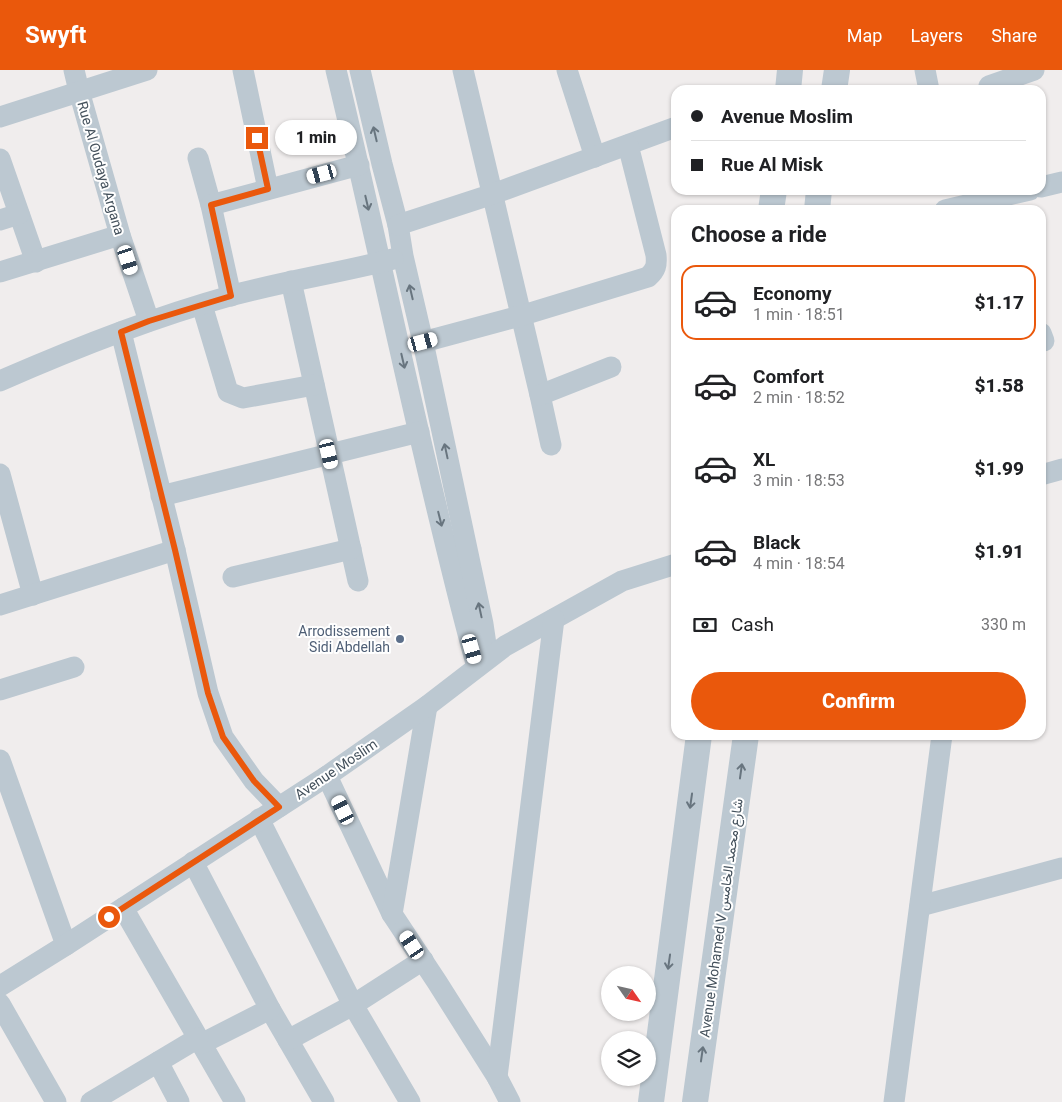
<!DOCTYPE html>
<html lang="en">
<head>
<meta charset="utf-8">
<style>
	body { margin:0; font-family:Roboto,Vazirmatn,sans-serif; background:#f6f6f6; color:#202124; height:100vh; display:flex; flex-direction:column; font-size:19px; white-space:nowrap }
	* { box-sizing:border-box; margin:0 }
	p { font-size:16px; color:#757577 }
	.icon { flex:none; width:28px; height:28px; fill:none; stroke:currentColor; stroke-width:2; stroke-linecap:round; stroke-linejoin:round }
	.map { position:relative; flex:1; overflow:hidden }
	.drawer { position:absolute; left:671px; top:135px; width:375px; height:535px; display:flex; flex-direction:column; background:#fff; border-radius:15px; box-shadow:0 1px 4px #0004 }
	.drawer>* { flex:none }
	.banner { position:absolute; left:671px; top:15px; width:375px; height:110px; border-radius:15px; box-shadow:0 1px 4px #0004; display:grid; align-content:center; height:110px; padding:0 20px; background:#fff }
	.needle { width:32px; rotate:124deg }
	.buttons { position:absolute; left:601px; top:896px; display:grid; gap:10px }
	.buttons a { display:grid; place-items:center; width:55px; height:55px; border-radius:50%; background:#fff; box-shadow:0 1px 4px #0004; font-size:25px }
	.end { position:absolute; width:22px; height:22px; margin:-11px; border:6px solid #ea580c; background:#fff; box-shadow:0 0 0 2px #fff }
	.from { border-radius:50% }
	.bubble { position:absolute; height:35px; border-radius:18px; background:#fff; box-shadow:0 1px 4px #0004; font-size:16px; font-weight:800; line-height:35px; text-align:center }
	.car { position:absolute; width:15px; height:30px; margin:-15px -8px; border-radius:6px; box-shadow:0 0 4px 1px #0007; background:linear-gradient(#fff 24%,#345 0 40%,#fff 0 76%,#345 0 86%,#fff 0) }
	.banner b { display:flex; align-items:center; gap:18px; height:48px; font-size:19px }
	.banner b+b { border-top:1px solid #e0e0e0 }
	.banner i { width:12px; height:12px; background:#202124 }
	ul { padding:0; list-style:none }
	li { display:flex; align-items:center; gap:15px; height:75px; margin:0 10px 8px; padding:0 10px; border:2px solid transparent; border-radius:15px }
	li div { flex:1 }
	li b { display:block; font-size:19px }
	li em { font-style:normal; font-weight:800 }
	li.selected { border-color:#ea580c }
	li>.icon { width:45px; height:45px; stroke-width:1.5 }
	h2 { padding:0 20px; font-size:22px; line-height:60px }
	.pay { display:flex; align-items:center; gap:12px; height:55px; padding:0 20px; font-size:19px }
	.pay p { margin-inline-start:auto }
	.cta { display:flex; gap:10px; margin-top:auto; padding:10px 20px }
	.cta a { flex:1; height:58px; border-radius:30px; background:#ea580c; color:#fff; font-size:20px; font-weight:800; line-height:58px; text-align:center }
	header { display:flex; align-items:center; gap:30px; box-sizing:border-box; height:70px; padding:0 25px; background:#ea580c; color:#fff }
	header strong { font-size:24px }
	nav { display:flex; gap:28px; margin-inline-start:auto; font-size:18px }
	.map>svg:first-child { display:block }
	.lines { fill:none; stroke-linecap:round; stroke-linejoin:round }
	.minor { stroke:#bcc8d1; stroke-width:21 }
	.tertiary { stroke:#bcc8d1; stroke-width:26 }
	.oneway { stroke:#68757f }
	.route { stroke:#ea580c; stroke-width:6 }
	.service-dot { fill:#5c6f8a; stroke:#fff; stroke-width:2 }
	.labels { text-anchor:middle; stroke-width:4; stroke-linejoin:round; paint-order:stroke }
	.street-label { font-size:14px; fill:#44515c; stroke:#fff }
	.service-label { font-size:14px; fill:#4e5e75; stroke:#fff; text-anchor:end }
</style>
</head>
<body>
<header>
<strong>Swyft</strong>
<nav><a>Map</a><a>Layers</a><a>Share</a></nav>
</header>
<div class="map">
<svg width="1062" height="1032" viewBox="0 0 1062 1032">
	<rect width="100%" height="100%" fill="#f0eded"/>
	<g class="lines">
		<!-- minor -->
		<g class="minor">
			<polyline points="74,0 79,21 120,165 149,251"/>
			<polyline points="243,0 268,119"/>
			<path d="M 336,0 C 371,145 401,291 436,435 C 449,489 462,544 477,597"/>
			<polyline points="360,0 382,94 398,155 403,186 423,272 483,554 488,588"/>
			<polyline points="463,0 540,325 551,375"/>
			<polyline points="567,0 595,87"/>
			<polyline points="925,0 929,20"/>
			<polyline points="989,16 1034,0"/>
			<polyline points="0,47 147,0"/>
			<polyline points="198,88 211,135 231,226"/>
			<polyline points="0,89 36,192"/>
			<polyline points="1041,117 1062,112"/>
			<polyline points="211,135 359,95"/>
			<polyline points="945,140 1030,120"/>
			<polyline points="0,150 19,144"/>
			<polyline points="398,155 493,124 676,57"/>
			<polyline points="0,202 120,165"/>
			<polyline points="291,211 358,511"/>
			<polyline points="202,235 228,322 243,328 314,315"/>
			<polyline points="121,262 175,480 208,623 223,667 254,711 279,737"/>
			<polyline points="1041,263 1044,271"/>
			<path d="M 423,272 L 520,246 L 648,207 C 656,200 657,195 656,185 L 628,75"/>
			<path d="M 0,311 C 75,278 151,248 230,226 C 284,211 339,203 393,189"/>
			<polyline points="540,325 611,297"/>
			<polyline points="0,404 33,525"/>
			<polyline points="1041,405 1062,399"/>
			<polyline points="161,426 419,362"/>
			<polyline points="233,507 351,479"/>
			<polyline points="0,535 175,480"/>
			<polyline points="0,620 74,597"/>
			<polyline points="0,690 66,875"/>
			<polyline points="327,706 392,844 437,912 497,1007 510,1032"/>
			<polyline points="259,749 353,935 410,1032"/>
			<polyline points="193,792 270,939 324,1032"/>
			<polyline points="920,836 1062,798"/>
			<polyline points="123,838 235,1032"/>
			<polyline points="392,844 427,636"/>
			<polyline points="0,916 66,875 327,706 427,636 505,576 622,511 676,494"/>
			<polyline points="0,934 56,1032"/>
			<polyline points="288,970 353,935 423,890"/>
			<polyline points="201,974 270,939"/>
			<polyline points="158,992 179,1032"/>
			<polyline points="497,1007 554,549"/>
			<polyline points="91,1032 198,968"/>
			<polyline points="894,1032 942,665"/>
		</g>
		<!-- tertiary -->
		<g class="tertiary">
			<polyline points="788,20 790,0"/>
			<polyline points="834,20 837,0"/>
			<polyline points="771,140 774,120"/>
			<polyline points="817,140 819,120"/>
			<polyline points="651,1032 699,665"/>
			<polyline points="695,1032 746,665"/>
		</g>
	</g>
	<!-- one-way arrows -->
	<defs><path id="oneway-shaft" d="M-6 0H5M1.5-3L5.5 0L1.5 3" fill="none" stroke-width="1.6" stroke-linecap="round" stroke-linejoin="round" transform="scale(1.25)"/></defs>
	<g class="oneway">
		<use href="#oneway-shaft" transform="translate(375 64) rotate(-103)"/>
		<use href="#oneway-shaft" transform="translate(367 133) rotate(77)"/>
		<use href="#oneway-shaft" transform="translate(411 222) rotate(-103)"/>
		<use href="#oneway-shaft" transform="translate(403 291) rotate(77)"/>
		<use href="#oneway-shaft" transform="translate(446 381) rotate(-102)"/>
		<use href="#oneway-shaft" transform="translate(440 449) rotate(76)"/>
		<use href="#oneway-shaft" transform="translate(480 540) rotate(-102)"/>
		<use href="#oneway-shaft" transform="translate(741 701) rotate(-82)"/>
		<use href="#oneway-shaft" transform="translate(691 731) rotate(98)"/>
		<use href="#oneway-shaft" transform="translate(669 892) rotate(98)"/>
		<use href="#oneway-shaft" transform="translate(702 984) rotate(-82)"/>
	</g>
	<g class="lines">
		<!-- route -->
		<polyline class="route" points="109,847 279,737 254,711 223,667 208,623 175,480 121,262 149,251 231,226 211,135 268,119 257,68"/>
	</g>
	<!-- markers -->
	<circle class="service-dot" cx="400" cy="569" r="5"/>
	<g class="labels">
		<!-- street labels -->
		<g class="street-label">
			<text transform="translate(101 98) rotate(74)" y="5">Rue Al Oudaya Argana</text>
			<text transform="translate(336 699) rotate(-34)" y="5">Avenue Moslim</text>
			<text transform="translate(721 848) rotate(-82)" y="5">Avenue Mohamed V شارع محمد الخامس</text>
		</g>
		<!-- service labels -->
		<g class="service-label">
			<text x="390" y="566">Arrodissement<tspan x="390" dy="16">Sidi Abdellah</tspan></text>
		</g>
	</g>
</svg>
<div class="buttons">
<a><svg class="needle" viewBox="-14 -14 28 28"><path d="M0-13l5 13h-10z" fill="#e53935"/><path d="M0 13l5-13h-10z" fill="#757577"/></svg></a>
<a><svg class="icon" aria-label="layers" viewBox="0 0 24 24"><path d="M12 4l9 5-9 5-9-5zM3 14l9 5 9-5"/></svg></a>
</div>
<i class="end from" style="left:109px;top:847px"></i>
<i class="end" style="left:257px;top:68px"></i>
<div class="bubble" style="left:275px;top:50px;width:82px">1 min</div>
<i class="car" style="left:322px;top:104px;rotate:255deg"></i>
<i class="car" style="left:128px;top:190px;rotate:162deg"></i>
<i class="car" style="left:423px;top:272px;rotate:75deg"></i>
<i class="car" style="left:329px;top:384px;rotate:167deg"></i>
<i class="car" style="left:472px;top:579px;rotate:164deg"></i>
<i class="car" style="left:343px;top:740px;rotate:334deg"></i>
<i class="car" style="left:412px;top:875px;rotate:327deg"></i>
<div class="banner">
<b><i class="from"></i>Avenue Moslim</b>
<b><i></i>Rue Al Misk</b>
</div>
<section class="drawer">
<h2>Choose a ride</h2>
<ul>
<li class="selected"><svg class="icon" aria-label="car" viewBox="0 0 24 24"><path d="M5 17H2v-5l4-1 3-4h7l3 4 3 1v5h-3M9 17h6M6 11h13"/><circle cx="7" cy="17" r="2"/><circle cx="17" cy="17" r="2"/></svg><div><b>Economy</b><p>1 min · 18:51</p></div><em>$1.17</em></li>
<li><svg class="icon" aria-label="car" viewBox="0 0 24 24"><path d="M5 17H2v-5l4-1 3-4h7l3 4 3 1v5h-3M9 17h6M6 11h13"/><circle cx="7" cy="17" r="2"/><circle cx="17" cy="17" r="2"/></svg><div><b>Comfort</b><p>2 min · 18:52</p></div><em>$1.58</em></li>
<li><svg class="icon" aria-label="car" viewBox="0 0 24 24"><path d="M5 17H2v-5l4-1 3-4h7l3 4 3 1v5h-3M9 17h6M6 11h13"/><circle cx="7" cy="17" r="2"/><circle cx="17" cy="17" r="2"/></svg><div><b>XL</b><p>3 min · 18:53</p></div><em>$1.99</em></li>
<li><svg class="icon" aria-label="car" viewBox="0 0 24 24"><path d="M5 17H2v-5l4-1 3-4h7l3 4 3 1v5h-3M9 17h6M6 11h13"/><circle cx="7" cy="17" r="2"/><circle cx="17" cy="17" r="2"/></svg><div><b>Black</b><p>4 min · 18:54</p></div><em>$1.91</em></li>
</ul>
<div class="pay"><svg class="icon" aria-label="cash" viewBox="0 0 24 24"><path d="M3 7h18v10H3z"/><circle cx="12" cy="12" r="2"/></svg>Cash<p>330 m</p></div>
<div class="cta"><a>Confirm</a></div>
</section>
</div>
</body>
</html>
